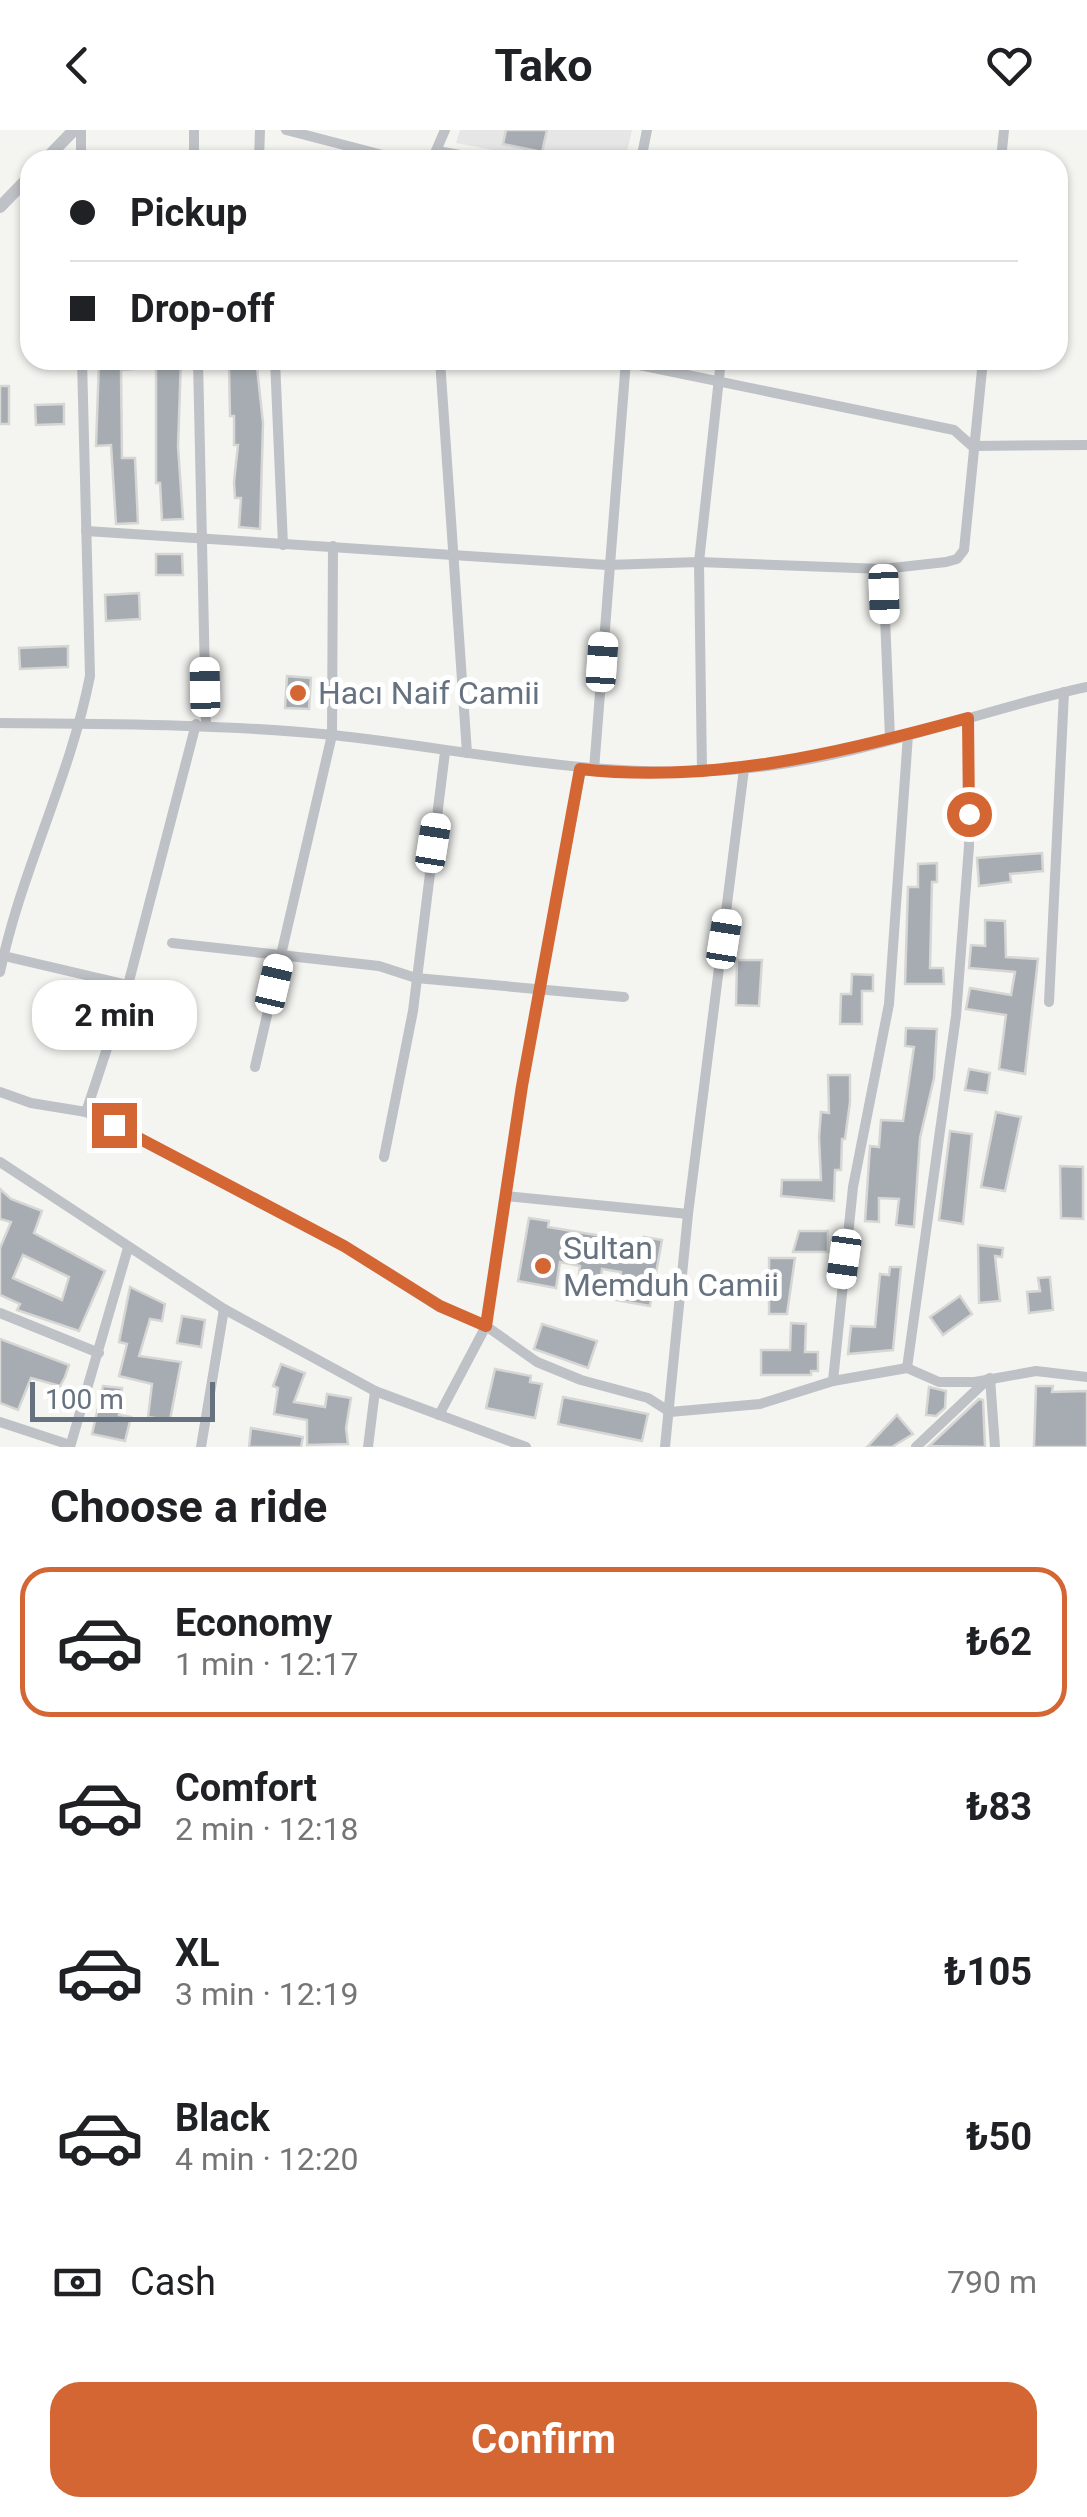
<!DOCTYPE html>
<html lang="en">
<head>
<meta charset="utf-8">
<style>
	body { margin:0; font-family:Roboto,sans-serif; background:#f2f2f2; color:#202124; height:100vh; display:flex; flex-direction:column; font-size:38px; white-space:nowrap }
	* { box-sizing:border-box; margin:0 }
	p { font-size:32px; color:#757577 }
	.icon { flex:none; width:55px; height:55px; fill:none; stroke:currentColor; stroke-width:2; stroke-linecap:round; stroke-linejoin:round }
	.map { position:relative; height:1317px; overflow:hidden }
	.panel { display:flex; flex-direction:column; background:#fff; flex:1 }
	.panel>* { flex:none }
	.top-card { position:absolute; left:20px; top:20px; width:1048px; height:220px; border-radius:30px; box-shadow:0 2px 8px #0004; display:grid; align-content:center; height:220px; padding:0 50px; background:#fff }
	.scale { position:absolute; left:30px; bottom:25px; width:185px; box-sizing:border-box; padding-left:10px; border:5px solid #66727f; border-top:0; font-size:28px; line-height:35px; white-space:nowrap; color:#66727f; -webkit-text-stroke:8px #fff; paint-order:stroke }
	.end { position:absolute; width:45px; height:45px; margin:-22px; border:12px solid #d36633; background:#fff; box-shadow:0 0 0 5px #fff }
	.from { border-radius:50% }
	.bubble { position:absolute; height:70px; border-radius:30px; background:#fff; box-shadow:0 2px 8px #0004; font-size:32px; font-weight:700; line-height:70px; text-align:center }
	.car { position:absolute; width:30px; height:60px; margin:-30px -15px; border-radius:12px; box-shadow:0 0 8px 2px #0007; background:linear-gradient(#fff 24%,#345 0 40%,#fff 0 76%,#345 0 86%,#fff 0) }
	.top-card b { display:flex; align-items:center; gap:35px; height:95px; font-size:38px }
	.top-card b+b { border-top:2px solid #e0e0e0 }
	.top-card i { width:25px; height:25px; background:#202124 }
	ul { padding:0; list-style:none }
	li { display:flex; align-items:center; gap:30px; height:150px; margin:0 20px 15px; padding:0 30px; border:5px solid transparent; border-radius:30px }
	li div { flex:1 }
	li b { display:block; font-size:38px }
	li em { font-style:normal; font-weight:700 }
	li.current { border-color:#d36633 }
	li>.icon { width:90px; height:90px; stroke-width:1.5 }
	h2 { padding:0 50px; font-size:45px; line-height:120px }
	.pay { display:flex; align-items:center; gap:25px; height:110px; padding:0 50px; font-size:38px }
	.pay p { margin-inline-start:auto }
	.button { display:flex; gap:20px; margin-top:auto; padding:20px 50px }
	.button a { flex:1; height:115px; border-radius:30px; background:#d36633; color:#fff; font-size:40px; font-weight:700; line-height:115px; text-align:center }
	header { display:flex; justify-content:space-between; align-items:center; height:130px; padding:0 50px; background:#fff; font-size:45px; font-weight:700 }
	.map>svg:first-child { display:block }
	.built { fill:#e5e6e5 }
	.building { fill:#a6acb1; stroke:#d6d6d4; stroke-width:2.5; fill-rule:evenodd }
	.lines { fill:none; stroke-linecap:round; stroke-linejoin:round }
	.minor { stroke:#bec1c5; stroke-width:10 }
	.tertiary { stroke:#bec1c5; stroke-width:12 }
	.route { stroke:#d36633; stroke-width:12 }
	.poi-dot { fill:#d36633; stroke:#fff; stroke-width:4 }
	.labels { text-anchor:middle; stroke-width:10; stroke-linejoin:round; paint-order:stroke }
	.poi-label { font-size:32px; fill:#66727f; stroke:#fff; text-anchor:start }
</style>
</head>
<body>
<header><svg class="icon" aria-label="back" viewBox="0 0 24 24"><path d="M15 5l-7 7 7 7"/></svg>Tako<svg class="icon" aria-label="heart" viewBox="0 0 24 24"><path d="M12 20l-8-8c-3-5 5-10 8-4 3-6 11-1 8 4z"/></svg></header>
<div class="map">
<svg width="1087" height="1317" viewBox="0 0 1087 1317">
	<rect width="100%" height="100%" fill="#f4f4f1"/>
	<!-- built -->
	<polygon class="built" points="460,0 632,0 625,30 546,30 456,13"/>
	<!-- building -->
	<g class="building">
		<polygon points="506,0 547,0 542,22 503,14"/>
		<polygon points="99,230 131,230 132,239 121,240 122,328 135,328 138,393 116,394 111,315 96,316"/>
		<polygon points="156,230 181,230 178,316 183,389 162,390 160,353 156,353"/>
		<polygon points="229,237 257,237 263,293 260,399 239,397 241,368 235,368 234,352 238,315 234,315 234,286 230,286"/>
		<rect x="0" y="256" width="9" height="38"/>
		<polygon points="64,274 64,294 36,295 35,275"/>
		<polygon points="156,424 182,424 183,445 156,445"/>
		<polygon points="139,463 140,489 106,491 105,465"/>
		<polygon points="68,516 68,537 20,539 19,518"/>
		<polygon points="287,546 311,548 309,579 285,578"/>
		<polygon points="1042,723 1043,741 1010,744 1011,752 979,756 977,728"/>
		<polygon points="937,733 937,752 932,752 930,838 943,838 944,854 905,854 908,757 918,757 918,734"/>
		<polygon points="985,790 1005,791 1006,827 1038,829 1025,944 999,939 1006,885 966,879 970,858 1011,865 1015,842 969,838 971,815 985,816"/>
		<polygon points="737,830 762,830 759,876 736,875"/>
		<polygon points="852,844 873,845 873,861 862,861 862,894 840,894 841,864 851,864"/>
		<polygon points="906,898 937,899 934,948 920,1008 914,1097 896,1095 899,1069 879,1068 879,1092 865,1091 870,1016 879,1017 881,990 903,991 914,917 905,916"/>
		<polygon points="969,939 990,943 987,963 965,960"/>
		<polygon points="828,945 850,945 850,972 845,1009 842,1009 841,1040 835,1040 834,1071 781,1066 782,1050 821,1050 819,1007 821,982 829,983"/>
		<polygon points="996,982 1021,987 1005,1061 981,1057"/>
		<polygon points="950,1001 972,1004 963,1094 939,1090"/>
		<polygon points="1060,1036 1083,1037 1083,1089 1061,1088"/>
		<path d="M 0,1059 L 11,1069 L 42,1081 L 34,1103 L 105,1141 L 79,1201 L 17,1180 L 20,1174 L 0,1165 L 0,1118 L 11,1092 L 0,1089 ZM 23,1125 L 69,1147 L 62,1170 L 13,1148 Z"/>
		<polygon points="529,1088 549,1091 548,1097 644,1113 644,1107 662,1110 650,1176 616,1170 621,1142 602,1139 601,1148 579,1144 580,1136 560,1132 556,1158 518,1151"/>
		<polygon points="799,1101 828,1101 828,1122 793,1122"/>
		<polygon points="978,1115 1003,1118 1002,1127 995,1126 1000,1171 979,1173"/>
		<polygon points="769,1128 795,1128 787,1184 769,1184"/>
		<polygon points="890,1137 901,1137 893,1220 848,1224 851,1196 875,1197 880,1144 889,1145"/>
		<polygon points="1050,1147 1053,1180 1029,1183 1027,1162 1040,1161 1038,1148"/>
		<polygon points="130,1157 165,1174 162,1191 150,1189 139,1226 181,1232 170,1290 148,1287 152,1254 119,1246 127,1214 119,1212"/>
		<polygon points="960,1166 972,1184 943,1205 930,1187"/>
		<polygon points="182,1186 205,1190 201,1217 177,1213"/>
		<polygon points="791,1193 806,1194 805,1222 818,1222 818,1241 811,1241 811,1245 761,1245 761,1220 790,1220"/>
		<polygon points="542,1194 597,1211 588,1238 534,1219"/>
		<polygon points="0,1209 69,1235 65,1247 60,1256 31,1248 18,1280 0,1273"/>
		<polygon points="281,1234 305,1243 294,1272 325,1277 327,1264 351,1268 346,1298 348,1314 307,1315 307,1290 274,1284 278,1258 273,1256"/>
		<polygon points="495,1239 531,1246 530,1252 542,1254 535,1288 486,1278"/>
		<polygon points="103,1256 122,1258 119,1285 131,1287 125,1311 92,1304"/>
		<polygon points="1036,1256 1053,1256 1052,1262 1087,1261 1087,1317 1034,1317"/>
		<polygon points="929,1257 946,1261 945,1278 936,1286 926,1285"/>
		<polygon points="563,1267 648,1284 642,1311 558,1294"/>
		<polygon points="979,1269 983,1270 985,1317 929,1316"/>
		<polygon points="897,1285 913,1304 892,1317 867,1317"/>
		<polygon points="251,1298 303,1307 301,1317 249,1317"/>
	</g>
	<g class="lines">
		<!-- minor -->
		<g class="minor">
			<polyline points="81,0 81,30"/>
			<polyline points="194,0 194,30"/>
			<polyline points="286,0 402,30"/>
			<polyline points="437,21 489,30"/>
			<polyline points="259,30 260,0"/>
			<polyline points="432,30 445,0"/>
			<polyline points="641,30 647,0"/>
			<polyline points="1001,30 1004,0"/>
			<polyline points="198,230 206,594"/>
			<polyline points="275,230 283,415"/>
			<polyline points="358,230 440,235"/>
			<polyline points="440,230 467,623"/>
			<polyline points="615,230 954,300 972,316 1087,315"/>
			<polyline points="86,401 607,435 699,432 883,439 946,432 957,429 964,420 983,230"/>
			<polyline points="883,439 890,608"/>
			<path d="M 0,593 C 112,594 222,594 333,605 C 470,620 602,651 740,639 C 859,629 972,582 1087,557"/>
			<polyline points="594,640 626,230"/>
			<polyline points="702,641 699,432 721,230"/>
			<polyline points="172,813 379,836 416,848 624,867"/>
			<polyline points="4,826 128,855"/>
			<path d="M 0,842 C 21,741 70,648 90,546 L 82,230"/>
			<polyline points="1049,872 1064,562"/>
			<polyline points="255,937 332,605 333,416"/>
			<polyline points="0,962 31,973 86,982 344,1116 439,1177 486,1196 537,1232 581,1250 648,1268 670,1282 760,1274 833,1251 907,1238 939,1252 975,1252 1036,1241 1087,1247"/>
			<polyline points="86,982 128,855 196,594"/>
			<polyline points="384,1027 413,881 445,622"/>
			<polyline points="0,1032 224,1179 375,1261 526,1317"/>
			<polyline points="505,1066 688,1084"/>
			<polyline points="0,1183 99,1223"/>
			<polyline points="907,1238 956,886 969,716 968,588"/>
			<polyline points="990,1248 995,1317"/>
			<polyline points="833,1251 853,1057 889,874 908,605"/>
			<polyline points="439,1285 486,1196 522,956 581,639"/>
			<polyline points="0,1292 70,1315"/>
			<polyline points="70,1317 128,1118"/>
			<polyline points="201,1317 224,1179"/>
			<polyline points="368,1317 375,1261"/>
			<polyline points="665,1317 688,1084 744,639"/>
			<polyline points="916,1317 988,1249"/>
		</g>
		<!-- tertiary -->
		<g class="tertiary">
			<polyline points="45,30 74,0"/>
			<polyline points="0,77 30,46"/>
		</g>
	</g>
	<g class="lines">
		<!-- route -->
		<path class="route" d="M 114,995 L 344,1116 L 440,1176 L 486,1196 L 522,956 L 580,639 C 714,654 841,623 968,588 L 969,684"/>
	</g>
	<!-- markers -->
	<g class="poi-dot">
		<circle cx="298" cy="563" r="10"/>
		<circle cx="543" cy="1136" r="10"/>
	</g>
	<g class="labels">
		<!-- poi labels -->
		<g class="poi-label">
			<text x="318" y="574">Hacı Naif Camii</text>
			<text x="563" y="1129">Sultan<tspan x="563" dy="37">Memduh Camii</tspan></text>
		</g>
	</g>
</svg>
<div class="scale">100 m</div>
<i class="end from" style="left:969px;top:684px"></i>
<i class="end" style="left:114px;top:995px"></i>
<div class="bubble" style="left:32px;top:850px;width:165px">2 min</div>
<i class="car" style="left:884px;top:464px;rotate:178deg"></i>
<i class="car" style="left:602px;top:532px;rotate:4deg"></i>
<i class="car" style="left:205px;top:557px;rotate:359deg"></i>
<i class="car" style="left:433px;top:713px;rotate:9deg"></i>
<i class="car" style="left:724px;top:809px;rotate:9deg"></i>
<i class="car" style="left:274px;top:854px;rotate:13deg"></i>
<i class="car" style="left:844px;top:1129px;rotate:188deg"></i>
<div class="top-card">
<b><i class="from"></i>Pickup</b>
<b><i></i>Drop-off</b>
</div>
</div>
<section class="panel">
<h2>Choose a ride</h2>
<ul>
<li class="current"><svg class="icon" aria-label="car" viewBox="0 0 24 24"><path d="M5 17H2v-5l4-1 3-4h7l3 4 3 1v5h-3M9 17h6M6 11h13"/><circle cx="7" cy="17" r="2"/><circle cx="17" cy="17" r="2"/></svg><div><b>Economy</b><p>1 min · 12:17</p></div><em>₺62</em></li>
<li><svg class="icon" aria-label="car" viewBox="0 0 24 24"><path d="M5 17H2v-5l4-1 3-4h7l3 4 3 1v5h-3M9 17h6M6 11h13"/><circle cx="7" cy="17" r="2"/><circle cx="17" cy="17" r="2"/></svg><div><b>Comfort</b><p>2 min · 12:18</p></div><em>₺83</em></li>
<li><svg class="icon" aria-label="car" viewBox="0 0 24 24"><path d="M5 17H2v-5l4-1 3-4h7l3 4 3 1v5h-3M9 17h6M6 11h13"/><circle cx="7" cy="17" r="2"/><circle cx="17" cy="17" r="2"/></svg><div><b>XL</b><p>3 min · 12:19</p></div><em>₺105</em></li>
<li><svg class="icon" aria-label="car" viewBox="0 0 24 24"><path d="M5 17H2v-5l4-1 3-4h7l3 4 3 1v5h-3M9 17h6M6 11h13"/><circle cx="7" cy="17" r="2"/><circle cx="17" cy="17" r="2"/></svg><div><b>Black</b><p>4 min · 12:20</p></div><em>₺50</em></li>
</ul>
<div class="pay"><svg class="icon" aria-label="cash" viewBox="0 0 24 24"><path d="M3 7h18v10H3z"/><circle cx="12" cy="12" r="2"/></svg>Cash<p>790 m</p></div>
<div class="button"><a>Confirm</a></div>
</section>
</body>
</html>
